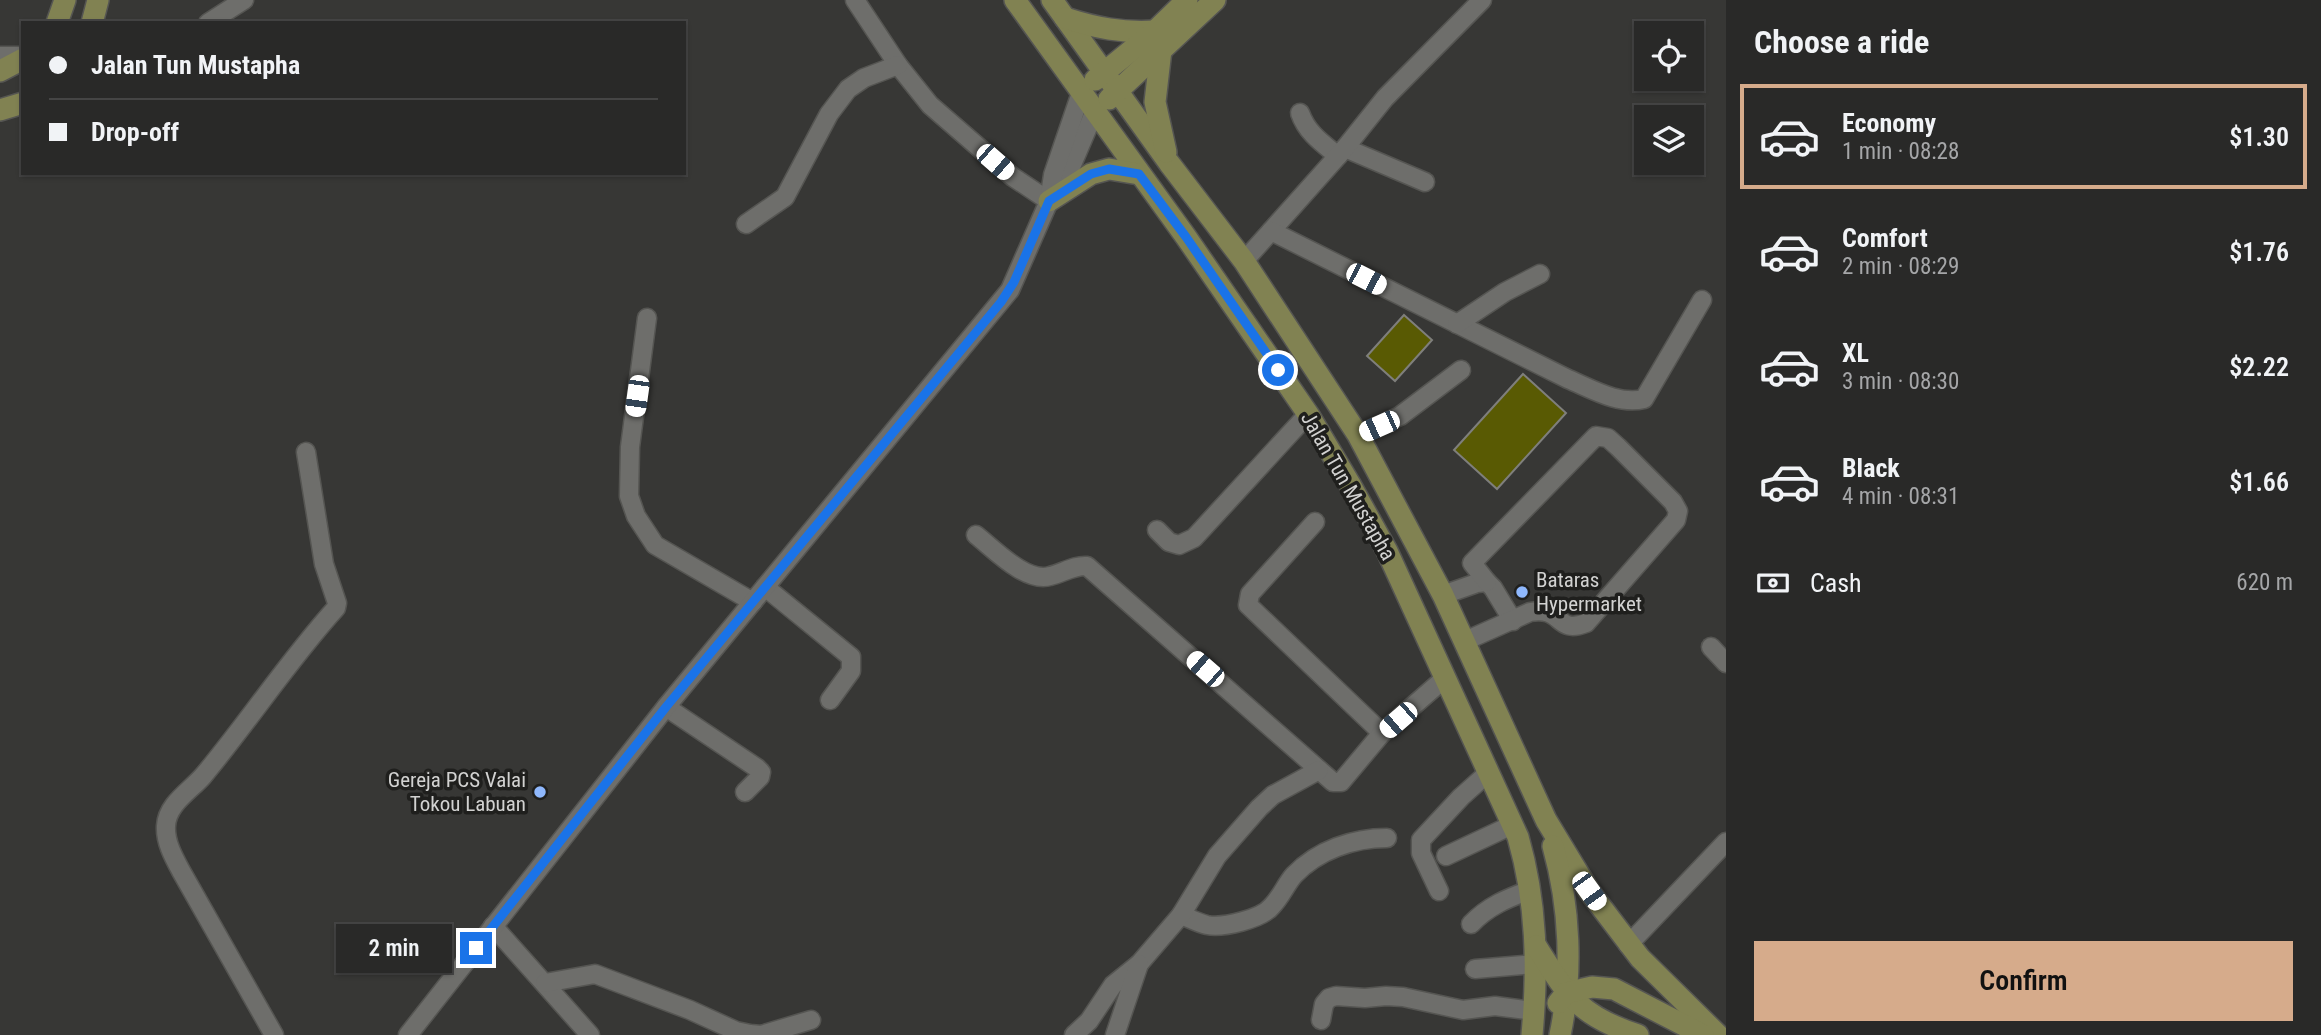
<!DOCTYPE html>
<html lang="en">
<head>
<meta charset="utf-8">
<style>
	body { margin:0; font-family:"Roboto Condensed",sans-serif; background:#313130; color:#f1f3f6; height:100vh; display:flex; flex-direction:column; font-size:26px; white-space:nowrap }
	* { box-sizing:border-box; margin:0 }
	p { font-size:23px; color:#a5a6a8 }
	.icon { flex:none; width:38px; height:38px; fill:none; stroke:currentColor; stroke-width:2; stroke-linecap:round; stroke-linejoin:round }
	.map { position:relative; flex:1; overflow:hidden }
	.side { display:flex; flex-direction:column; background:#292928; width:595px }
	.side>* { flex:none }
	.hud { position:absolute; left:21px; top:21px; width:665px; height:154px; border-radius:0px; box-shadow:0 2px 5px #0004,0 0 0 2px #454545; display:grid; align-content:center; height:154px; padding:0 28px; background:#292928 }
	.tools { position:absolute; left:1634px; top:21px; display:grid; gap:14px }
	.tools a { display:grid; place-items:center; width:70px; height:70px; border-radius:0px; background:#292928; box-shadow:0 2px 5px #0004,0 0 0 2px #454545; font-size:35px }
	.end { position:absolute; width:32px; height:32px; margin:-16px; border:9px solid #1a73e8; background:#fff; box-shadow:0 0 0 4px #fff }
	.from { border-radius:50% }
	.bubble { position:absolute; height:49px; border-radius:0px; background:#292928; box-shadow:0 2px 5px #0004,0 0 0 2px #454545; font-size:23px; font-weight:600; line-height:49px; text-align:center }
	.car { position:absolute; width:21px; height:42px; margin:-21px -10px; border-radius:9px; box-shadow:0 0 5px 2px #0007; background:linear-gradient(#fff 24%,#345 0 40%,#fff 0 76%,#345 0 86%,#fff 0) }
	.hud b { display:flex; align-items:center; gap:24px; height:66px; font-size:26px }
	.hud b+b { border-top:2px solid #454545 }
	.hud i { width:18px; height:18px; background:#f1f3f6 }
	ul { padding:0; list-style:none }
	li { display:flex; align-items:center; gap:21px; height:105px; margin:0 14px 10px; padding:0 14px; border:4px solid transparent; border-radius:0px }
	li div { flex:1 }
	li b { display:block; font-size:26px }
	li em { font-style:normal; font-weight:600 }
	li.current { border-color:#d6ab8b }
	li>.icon { width:63px; height:63px; stroke-width:1.5 }
	h2 { padding:0 28px; font-size:32px; line-height:84px }
	.pay { display:flex; align-items:center; gap:18px; height:77px; padding:0 28px; font-size:26px }
	.pay p { margin-inline-start:auto }
	.cta { display:flex; gap:14px; margin-top:auto; padding:14px 28px }
	.cta a { flex:1; height:80px; border-radius:0px; background:#d6ab8b; color:#111; font-size:28px; font-weight:600; line-height:80px; text-align:center }
	main { display:flex; flex:1; min-height:0 }
	.map>svg:first-child { display:block }
	.building { fill:#595a03; stroke:#7f7f7c; stroke-width:2 }
	.lines { fill:none; stroke-linecap:round; stroke-linejoin:round }
	.minor-casing { stroke:#555552; stroke-width:21 }
	.major-casing { stroke:#555552; stroke-width:24 }
	.minor { stroke:#6e6e6b; stroke-width:18 }
	.major { stroke:#818252; stroke-width:21 }
	.route { stroke:#1a73e8; stroke-width:9 }
	.poi-dot { fill:#8fb8fd; stroke:#1f1f1d; stroke-width:2.5 }
	.labels { text-anchor:middle; stroke-width:7; stroke-linejoin:round; paint-order:stroke }
	.street-label { font-size:21px; fill:#d2d2d1; stroke:#1f1f1d }
	.poi-label { font-size:21px; fill:#d2d2d1; stroke:#1f1f1d; text-anchor:start }
</style>
</head>
<body>
<main>
<div class="map">
<svg width="1726" height="1035" viewBox="0 0 1726 1035">
	<rect width="100%" height="100%" fill="#373735"/>
	<!-- building -->
	<g class="building">
		<polygon points="1404,315 1432,340 1395,381 1367,356"/>
		<polygon points="1523,374 1566,413 1497,489 1454,450"/>
	</g>
	<g class="lines">
		<!-- minor casing -->
		<g class="minor-casing">
			<g id="minor">
				<polyline points="855,0 898,65 930,105 1013,177 1049,201"/>
				<polyline points="208,23 244,0"/>
				<polyline points="0,56 23,56"/>
				<path d="M 1300,113 C 1307,133 1322,143 1338,156"/>
				<polyline points="1345,148 1425,182"/>
				<polyline points="1055,194 1065,181 1094,113"/>
				<polyline points="746,224 785,197 829,114 848,89 864,78 898,65"/>
				<polyline points="1271,231 1345,148 1385,98 1482,0"/>
				<path d="M 1244,261 L 1271,231 L 1568,379 C 1592,389 1618,405 1644,399 L 1702,300"/>
				<polyline points="647,318 630,447 629,496 636,516 655,545 753,602"/>
				<polyline points="1457,324 1505,292 1540,274"/>
				<polyline points="1358,435 1400,416 1461,370"/>
				<polyline points="1315,522 1250,594 1248,605 1382,733"/>
				<polyline points="1157,530 1169,542 1179,545 1194,538 1308,414"/>
				<path d="M 976,535 C 995,550 1026,583 1050,576 C 1063,573 1074,565 1087,566 L 1333,782 L 1341,782 L 1382,733 L 1445,678"/>
				<polyline points="765,587 851,657 851,671 830,700"/>
				<polyline points="1443,595 1477,583 1487,582 1493,588 1513,621"/>
				<path d="M 1465,641 L 1530,612 C 1564,606 1555,635 1586,623 L 1676,520 L 1678,511 L 1673,502 L 1618,447 L 1608,438 L 1596,436 L 1472,563 L 1487,582"/>
				<polyline points="1711,647 1726,663"/>
				<polyline points="666,707 757,768 761,772 760,777 745,792"/>
				<polyline points="1446,856 1512,825"/>
				<polyline points="1439,891 1421,853 1421,840 1461,797 1489,772"/>
				<path d="M 1181,915 C 1189,918 1198,923 1207,925 C 1223,928 1262,919 1272,906 C 1281,897 1286,884 1294,875 C 1318,850 1353,838 1387,838"/>
				<path d="M 1471,924 C 1488,906 1508,898 1530,890"/>
				<polyline points="493,926 590,1035"/>
				<polyline points="1628,945 1726,842"/>
				<polyline points="1475,969 1536,964"/>
				<polyline points="545,983 595,974 690,1010 736,1031 750,1034 761,1035 811,1020"/>
				<polyline points="1321,1020 1324,1004 1329,998 1336,996 1365,998 1386,996 1403,997 1463,1010 1495,1006 1534,1011"/>
				<path d="M 274,1035 L 181,871 C 174,858 165,842 166,826 C 167,804 190,791 203,776 C 249,721 288,661 336,608 L 337,603 L 324,564 L 306,452"/>
				<polyline points="408,1035 666,707 1010,290 1049,201 1053,175 1081,93"/>
				<polyline points="1074,1035 1089,1021 1113,985 1139,964 1181,915 1217,856 1259,808 1273,795 1319,770"/>
				<polyline points="1115,1035 1139,964"/>
			</g>
		</g>
		<!-- major casing -->
		<g class="major-casing">
			<g id="major">
				<path d="M 1015,0 L 1186,237 L 1308,414 L 1351,486 L 1387,551 L 1518,837 C 1537,903 1538,967 1532,1035"/>
				<polyline points="1052,0 1169,163 1244,261 1358,435 1443,595 1546,820 1589,891 1640,958 1718,1035"/>
				<path d="M 1065,18 C 1096,28 1122,33 1155,31"/>
				<polyline points="57,23 65,0"/>
				<polyline points="92,23 98,0"/>
				<polyline points="1161,50 1155,102 1166,152"/>
				<polyline points="0,71 23,59"/>
				<polyline points="1095,80 1155,31 1187,0"/>
				<polyline points="1109,99 1215,0"/>
				<polyline points="0,110 23,103"/>
				<polyline points="1049,201 1091,174 1109,169 1139,174"/>
				<path d="M 1553,846 C 1570,907 1573,973 1560,1035"/>
				<path d="M 1536,946 C 1568,996 1579,1016 1638,1035"/>
				<polyline points="1558,1003 1566,993 1592,987 1614,989 1703,1035"/>
			</g>
		</g>
		<!-- minor -->
		<use href="#minor" class="minor"/>
		<!-- major -->
		<use href="#major" class="major"/>
	</g>
	<g class="lines">
		<!-- route -->
		<polyline class="route" points="476,948 666,707 1001,302 1014,282 1049,201 1091,174 1109,169 1139,174 1186,237 1278,370"/>
	</g>
	<!-- markers -->
	<g class="poi-dot">
		<circle cx="1522" cy="592" r="7"/>
		<circle cx="540" cy="792" r="7"/>
	</g>
	<g class="labels">
		<!-- street labels -->
		<g class="street-label">
			<text transform="translate(1348 486) rotate(60)" y="7">Jalan Tun Mustapha</text>
		</g>
		<!-- poi labels -->
		<g class="poi-label">
			<text x="1536" y="587">Bataras<tspan x="1536" dy="24">Hypermarket</tspan></text>
			<text x="526" y="787" text-anchor="end">Gereja PCS Valai<tspan x="526" dy="24">Tokou Labuan</tspan></text>
		</g>
	</g>
</svg>
<div class="tools">
<a><svg class="icon" aria-label="locate" viewBox="0 0 24 24"><circle cx="12" cy="12" r="6"/><path d="M12 2v4M12 18v4M2 12h4M18 12h4"/></svg></a>
<a><svg class="icon" aria-label="layers" viewBox="0 0 24 24"><path d="M12 4l9 5-9 5-9-5zM3 14l9 5 9-5"/></svg></a>
</div>
<i class="end from" style="left:1278px;top:370px"></i>
<i class="end" style="left:476px;top:948px"></i>
<div class="bubble" style="left:336px;top:924px;width:116px">2 min</div>
<i class="car" style="left:995px;top:162px;rotate:131deg"></i>
<i class="car" style="left:1366px;top:279px;rotate:117deg"></i>
<i class="car" style="left:637px;top:396px;rotate:188deg"></i>
<i class="car" style="left:1379px;top:426px;rotate:246deg"></i>
<i class="car" style="left:1205px;top:669px;rotate:311deg"></i>
<i class="car" style="left:1398px;top:720px;rotate:229deg"></i>
<i class="car" style="left:1589px;top:891px;rotate:144deg"></i>
<div class="hud">
<b><i class="from"></i>Jalan Tun Mustapha</b>
<b><i></i>Drop-off</b>
</div>
</div>
<section class="side">
<h2>Choose a ride</h2>
<ul>
<li class="current"><svg class="icon" aria-label="car" viewBox="0 0 24 24"><path d="M5 17H2v-5l4-1 3-4h7l3 4 3 1v5h-3M9 17h6M6 11h13"/><circle cx="7" cy="17" r="2"/><circle cx="17" cy="17" r="2"/></svg><div><b>Economy</b><p>1 min · 08:28</p></div><em>$1.30</em></li>
<li><svg class="icon" aria-label="car" viewBox="0 0 24 24"><path d="M5 17H2v-5l4-1 3-4h7l3 4 3 1v5h-3M9 17h6M6 11h13"/><circle cx="7" cy="17" r="2"/><circle cx="17" cy="17" r="2"/></svg><div><b>Comfort</b><p>2 min · 08:29</p></div><em>$1.76</em></li>
<li><svg class="icon" aria-label="car" viewBox="0 0 24 24"><path d="M5 17H2v-5l4-1 3-4h7l3 4 3 1v5h-3M9 17h6M6 11h13"/><circle cx="7" cy="17" r="2"/><circle cx="17" cy="17" r="2"/></svg><div><b>XL</b><p>3 min · 08:30</p></div><em>$2.22</em></li>
<li><svg class="icon" aria-label="car" viewBox="0 0 24 24"><path d="M5 17H2v-5l4-1 3-4h7l3 4 3 1v5h-3M9 17h6M6 11h13"/><circle cx="7" cy="17" r="2"/><circle cx="17" cy="17" r="2"/></svg><div><b>Black</b><p>4 min · 08:31</p></div><em>$1.66</em></li>
</ul>
<div class="pay"><svg class="icon" aria-label="cash" viewBox="0 0 24 24"><path d="M3 7h18v10H3z"/><circle cx="12" cy="12" r="2"/></svg>Cash<p>620 m</p></div>
<div class="cta"><a>Confirm</a></div>
</section>
</main>
</body>
</html>
